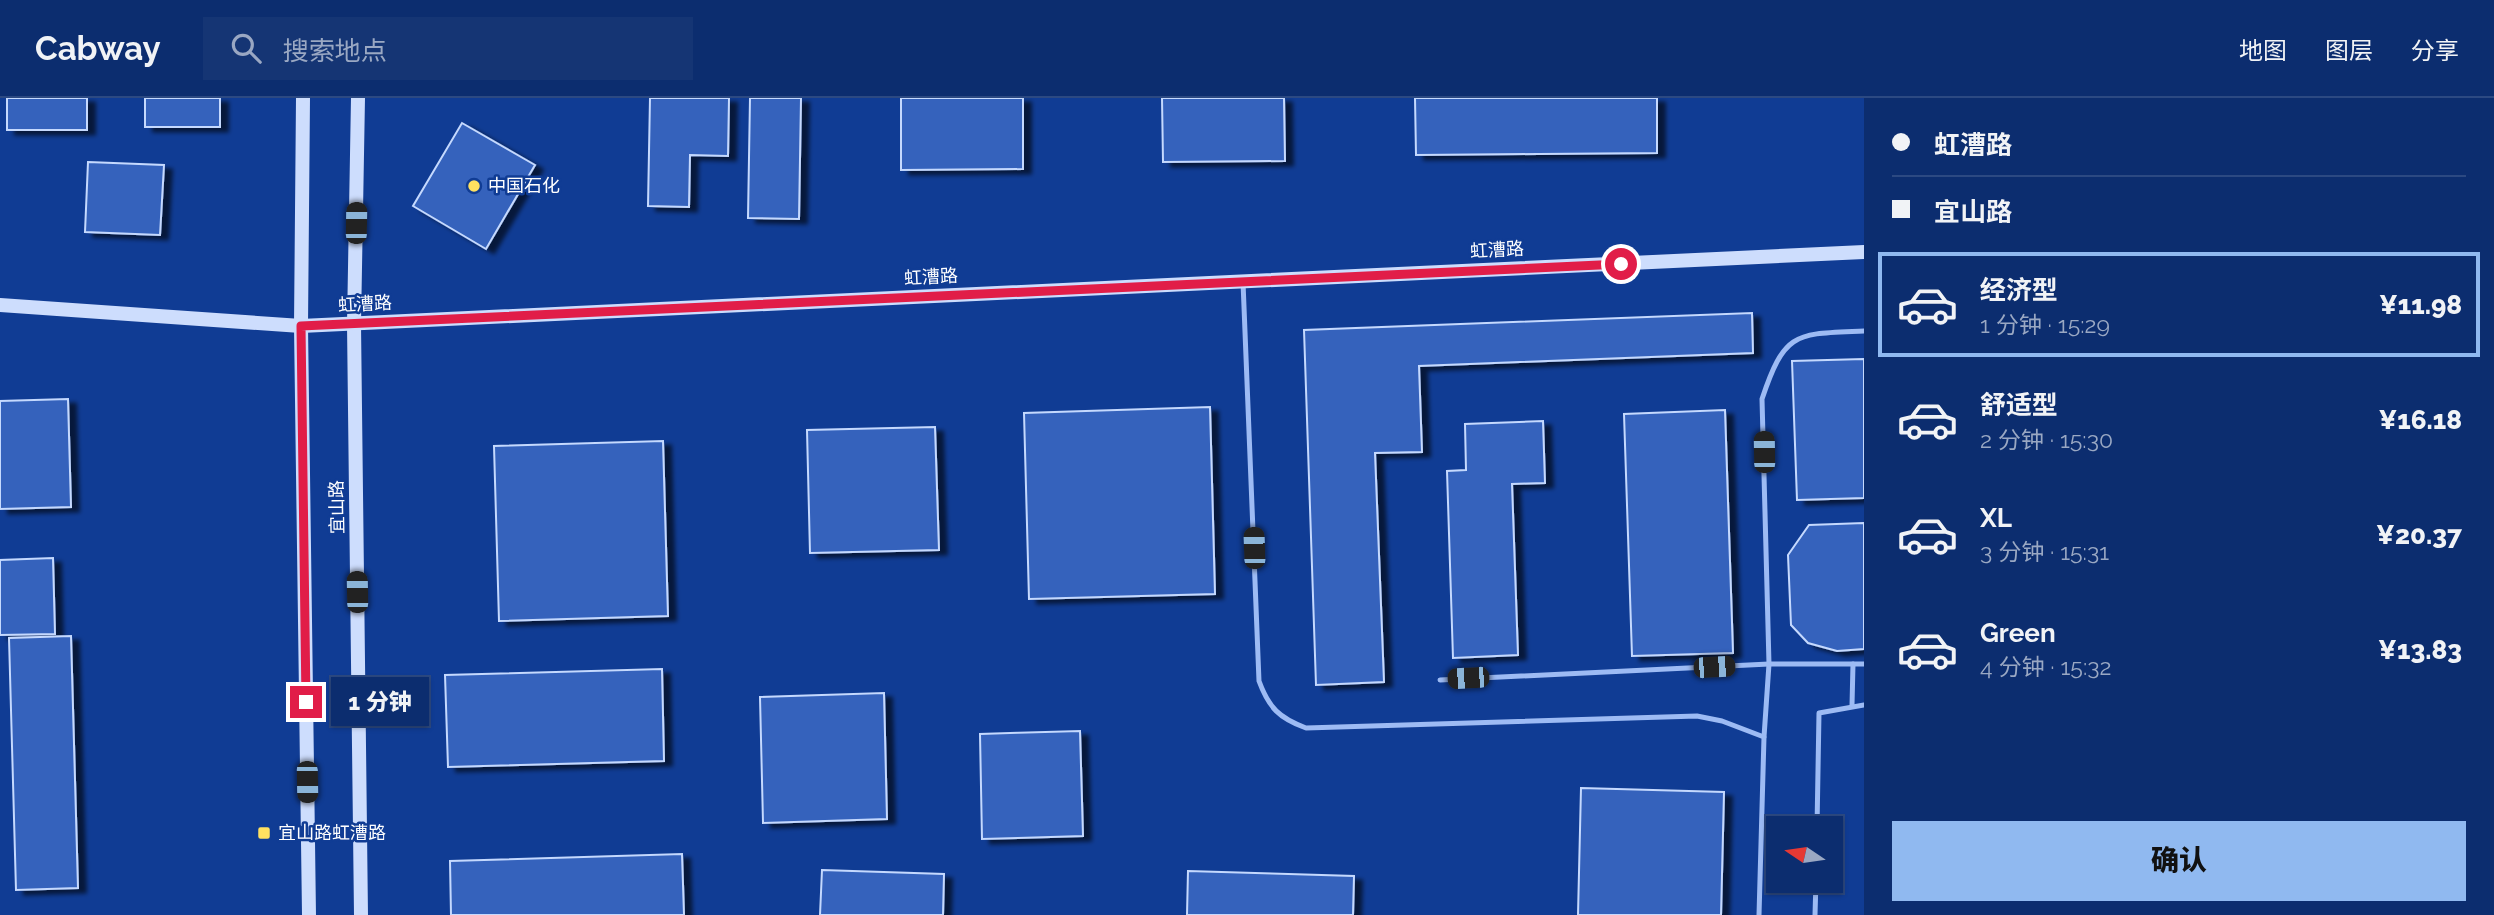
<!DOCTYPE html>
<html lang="zh">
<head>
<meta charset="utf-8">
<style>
	body { margin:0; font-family:Raleway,"Noto Sans SC",sans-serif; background:#153574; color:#f1f3f6; height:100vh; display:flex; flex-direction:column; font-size:26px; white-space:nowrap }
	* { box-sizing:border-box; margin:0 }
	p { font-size:23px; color:#9aa8c3 }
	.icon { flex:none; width:38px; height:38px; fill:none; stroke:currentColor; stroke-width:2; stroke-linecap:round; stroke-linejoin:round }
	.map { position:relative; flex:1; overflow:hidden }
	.sheet { display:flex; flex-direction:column; background:#0c2d6f; width:630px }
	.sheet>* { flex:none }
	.guide { display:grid; align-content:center; height:154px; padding:0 28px; background:#0c2d6f }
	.needle { width:46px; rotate:283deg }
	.fabs { position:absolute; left:1766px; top:718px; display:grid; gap:14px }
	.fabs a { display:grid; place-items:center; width:77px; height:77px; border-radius:0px; background:#0c2d6f; box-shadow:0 2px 5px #0004,0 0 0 2px #2c4982; font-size:35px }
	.end { position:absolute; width:32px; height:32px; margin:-16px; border:9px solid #e11d48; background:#fff; box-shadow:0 0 0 4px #fff }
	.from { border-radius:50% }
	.bubble { position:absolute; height:49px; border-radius:0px; background:#0c2d6f; box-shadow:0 2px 5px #0004,0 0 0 2px #2c4982; font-size:23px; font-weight:800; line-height:49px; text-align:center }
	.car { position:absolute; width:21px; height:42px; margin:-21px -10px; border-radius:9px; box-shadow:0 0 5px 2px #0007; background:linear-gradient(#222 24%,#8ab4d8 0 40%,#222 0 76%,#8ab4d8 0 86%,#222 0) }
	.guide b { display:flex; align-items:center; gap:24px; height:66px; font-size:26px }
	.guide b+b { border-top:2px solid #2c4982 }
	.guide i { width:18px; height:18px; background:#f1f3f6 }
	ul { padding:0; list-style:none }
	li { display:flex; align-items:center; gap:21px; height:105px; margin:0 14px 10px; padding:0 14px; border:4px solid transparent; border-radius:0px }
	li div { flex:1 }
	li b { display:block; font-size:26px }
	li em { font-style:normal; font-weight:800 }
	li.on { border-color:#90b9f0 }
	li>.icon { width:63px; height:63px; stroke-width:1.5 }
	.button { display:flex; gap:14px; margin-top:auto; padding:14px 28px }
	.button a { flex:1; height:80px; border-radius:0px; background:#90b9f0; color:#111; font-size:28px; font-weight:800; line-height:80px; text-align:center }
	header { display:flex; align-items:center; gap:42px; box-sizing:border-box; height:98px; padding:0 35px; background:#0c2d6f; border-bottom:2px solid #2c4982 }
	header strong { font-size:33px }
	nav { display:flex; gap:38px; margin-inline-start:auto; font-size:24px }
	.search { width:490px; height:63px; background:#153574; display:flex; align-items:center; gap:18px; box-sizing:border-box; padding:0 24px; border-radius:0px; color:#9aa8c3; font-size:26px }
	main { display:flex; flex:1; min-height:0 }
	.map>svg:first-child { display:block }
	.building { fill:#3462bc; stroke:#c5d9fe; stroke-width:2; filter:url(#shadow) }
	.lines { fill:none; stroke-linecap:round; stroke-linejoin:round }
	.service { stroke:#9dbbf4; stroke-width:5 }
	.secondary { stroke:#cdddfd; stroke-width:14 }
	.route { stroke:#e11d48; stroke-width:9 }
	.poi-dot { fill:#ffe160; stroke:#103c94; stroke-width:2.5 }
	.labels { text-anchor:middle; stroke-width:5; stroke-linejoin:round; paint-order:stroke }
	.poi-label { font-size:18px; fill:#fff; stroke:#103c94; text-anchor:start }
	.street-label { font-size:18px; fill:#fff; stroke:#103c94 }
</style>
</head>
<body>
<header>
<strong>Cabway</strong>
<div class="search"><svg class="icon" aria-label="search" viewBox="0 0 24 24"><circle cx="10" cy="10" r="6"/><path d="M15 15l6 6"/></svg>搜索地点</div>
<nav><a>地图</a><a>图层</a><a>分享</a></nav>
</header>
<main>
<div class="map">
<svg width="1864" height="817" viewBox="0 0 1864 817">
	<defs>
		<filter id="shadow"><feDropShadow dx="8" dy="4.5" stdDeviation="2" flood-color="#0009"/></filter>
	</defs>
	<rect width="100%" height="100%" fill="#103c94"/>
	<!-- building -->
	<g class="building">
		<rect x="7" y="0" width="80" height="32"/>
		<rect x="145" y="0" width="75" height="29"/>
		<polygon points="650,0 729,0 728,58 690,57 689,109 648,108"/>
		<polygon points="750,0 801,0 799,121 748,120"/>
		<polygon points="901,0 1023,0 1023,71 901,72"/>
		<polygon points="1162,0 1284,0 1285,63 1163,64"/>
		<polygon points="1415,0 1657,0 1657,55 1416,57"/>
		<polygon points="462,25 535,67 486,151 413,108"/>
		<polygon points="88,64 164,67 160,137 85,134"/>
		<polygon points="1752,215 1753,255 1419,268 1422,354 1375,355 1384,584 1316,587 1304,232"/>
		<polygon points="1864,261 1864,400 1797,402 1792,263"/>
		<polygon points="68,301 71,409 0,411 0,303"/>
		<polygon points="1210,309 1215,496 1029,501 1024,315"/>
		<polygon points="1725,312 1733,555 1632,558 1624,316"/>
		<polygon points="1543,323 1545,385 1512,386 1518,557 1453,560 1447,373 1466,372 1465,326"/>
		<polygon points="935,329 939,452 810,455 807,332"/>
		<polygon points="663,343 668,518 499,523 494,348"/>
		<polygon points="1864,425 1864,551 1837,553 1808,545 1791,527 1788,457 1809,427"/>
		<polygon points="53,460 55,536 0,537 0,462"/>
		<polygon points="71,538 78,790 16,792 9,540"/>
		<polygon points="662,571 664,663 448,669 445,577"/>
		<polygon points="884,595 887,721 763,725 760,599"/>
		<polygon points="1080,633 1083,738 982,741 980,636"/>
		<polygon points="1581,690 1724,694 1721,817 1578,817"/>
		<polygon points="682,756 684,817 451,817 450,763"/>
		<polygon points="822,772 944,776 943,817 820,817"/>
		<polygon points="1188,773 1354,778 1353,817 1187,817"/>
	</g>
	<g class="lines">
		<!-- service -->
		<g class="service">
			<path d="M 1243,184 L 1259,583 C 1269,610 1279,620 1306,630 L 1697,618 L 1722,623 L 1764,639 L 1759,817"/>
			<polyline points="1440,582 1769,566 1864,566"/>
			<polyline points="1852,607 1853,566"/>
			<path d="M 1764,639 L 1769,566 L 1762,301 C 1785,232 1796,236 1864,233"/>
			<polyline points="1817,730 1819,615 1864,607"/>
			<polyline points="1815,817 1816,782"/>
		</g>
		<!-- secondary -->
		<g class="secondary">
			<polyline points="303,0 301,228 309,817"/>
			<polyline points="358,0 354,226 361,817"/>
			<polyline points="0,207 301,228 1864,154"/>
		</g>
	</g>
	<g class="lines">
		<!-- route -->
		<polyline class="route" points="306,604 301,228 1621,166"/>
	</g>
	<!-- markers -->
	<g class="poi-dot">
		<circle cx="474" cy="88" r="7"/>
		<rect x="257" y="728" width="14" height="14" rx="3.5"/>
	</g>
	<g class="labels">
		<!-- poi labels -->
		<g class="poi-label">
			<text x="488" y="94">中国石化</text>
			<text x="278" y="741">宜山路虹漕路</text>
		</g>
		<!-- street labels -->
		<g class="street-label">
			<text transform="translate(1497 152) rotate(-3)" y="6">虹漕路</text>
			<text transform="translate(931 179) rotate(-3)" y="6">虹漕路</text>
			<text transform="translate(365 206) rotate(-3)" y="6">虹漕路</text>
			<text transform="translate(337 409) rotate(-91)" y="6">宜山路</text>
		</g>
	</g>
</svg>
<div class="fabs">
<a><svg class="needle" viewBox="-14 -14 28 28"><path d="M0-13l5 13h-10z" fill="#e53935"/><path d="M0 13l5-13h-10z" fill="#9aa8c3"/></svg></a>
</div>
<i class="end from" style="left:1621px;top:166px"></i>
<i class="end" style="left:306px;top:604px"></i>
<div class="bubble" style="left:331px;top:579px;width:98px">1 分钟</div>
<i class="car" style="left:356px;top:125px;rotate:1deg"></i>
<i class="car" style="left:1764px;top:354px;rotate:359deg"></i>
<i class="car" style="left:1254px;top:450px;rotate:358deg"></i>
<i class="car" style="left:357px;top:494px;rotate:359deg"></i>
<i class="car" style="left:1714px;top:569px;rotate:87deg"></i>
<i class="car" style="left:1468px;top:580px;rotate:267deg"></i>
<i class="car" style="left:307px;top:684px;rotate:179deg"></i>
</div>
<section class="sheet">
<div class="guide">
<b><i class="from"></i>虹漕路</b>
<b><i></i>宜山路</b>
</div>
<ul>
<li class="on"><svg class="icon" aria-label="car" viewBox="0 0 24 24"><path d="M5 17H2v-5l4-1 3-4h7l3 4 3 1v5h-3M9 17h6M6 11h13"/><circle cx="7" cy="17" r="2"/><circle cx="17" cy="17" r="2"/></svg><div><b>经济型</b><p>1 分钟 · 15:29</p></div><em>¥11.98</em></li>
<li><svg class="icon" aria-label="car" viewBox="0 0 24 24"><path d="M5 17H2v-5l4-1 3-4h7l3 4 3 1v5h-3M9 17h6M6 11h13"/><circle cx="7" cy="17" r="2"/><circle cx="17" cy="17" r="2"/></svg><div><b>舒适型</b><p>2 分钟 · 15:30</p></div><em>¥16.18</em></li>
<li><svg class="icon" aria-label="car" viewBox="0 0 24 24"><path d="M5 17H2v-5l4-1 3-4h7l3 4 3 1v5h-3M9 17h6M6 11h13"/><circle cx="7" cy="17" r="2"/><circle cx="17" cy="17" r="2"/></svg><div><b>XL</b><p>3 分钟 · 15:31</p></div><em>¥20.37</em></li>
<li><svg class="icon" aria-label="car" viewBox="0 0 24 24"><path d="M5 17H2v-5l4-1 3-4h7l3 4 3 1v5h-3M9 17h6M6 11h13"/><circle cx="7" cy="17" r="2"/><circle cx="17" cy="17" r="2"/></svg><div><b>Green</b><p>4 分钟 · 15:32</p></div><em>¥13.83</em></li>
</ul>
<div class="button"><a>确认</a></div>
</section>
</main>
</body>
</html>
